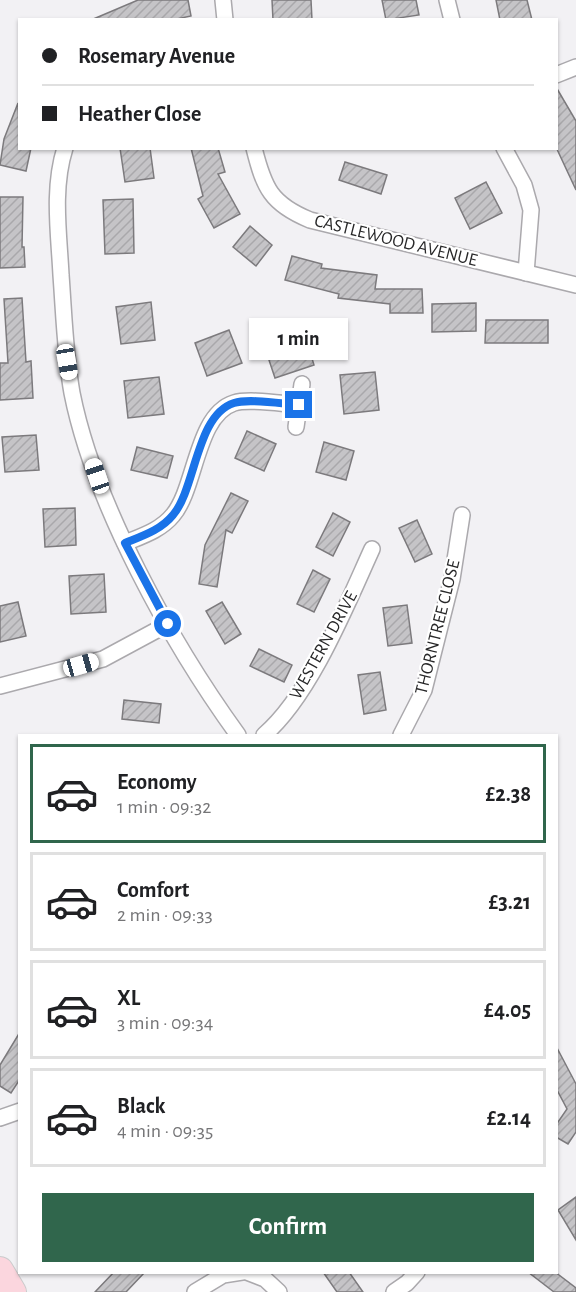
<!DOCTYPE html>
<html lang="en">
<head>
<meta charset="utf-8">
<style>
	body { margin:0; font-family:"Alegreya Sans",sans-serif; background:#f6f6f6; color:#202124; height:100vh; display:flex; flex-direction:column; font-size:22px; white-space:nowrap }
	* { box-sizing:border-box; margin:0 }
	p { font-size:20px; color:#757577 }
	.icon { flex:none; width:33px; height:33px; fill:none; stroke:currentColor; stroke-width:2; stroke-linecap:round; stroke-linejoin:round }
	.map { position:relative; flex:1; overflow:hidden }
	.drawer { position:absolute; left:18px; top:734px; width:540px; height:540px; display:flex; flex-direction:column; background:#fff; border-radius:0px; box-shadow:0 2px 4px #0004 }
	.drawer>* { flex:none }
	.top-card { position:absolute; left:18px; top:18px; width:540px; height:132px; border-radius:0px; box-shadow:0 2px 4px #0004; display:grid; align-content:center; height:132px; padding:0 24px; background:#fff }
	.end { position:absolute; width:27px; height:27px; margin:-14px; border:8px solid #1a73e8; background:#fff; box-shadow:0 0 0 3px #fff }
	.from { border-radius:50% }
	.bubble { position:absolute; height:42px; border-radius:0px; background:#fff; box-shadow:0 2px 4px #0004; font-size:20px; font-weight:600; line-height:42px; text-align:center }
	.car { position:absolute; width:18px; height:36px; margin:-18px -9px; border-radius:8px; box-shadow:0 0 4px 2px #0007; background:linear-gradient(#fff 24%,#345 0 40%,#fff 0 76%,#345 0 86%,#fff 0) }
	.top-card b { display:flex; align-items:center; gap:21px; height:57px; font-size:22px }
	.top-card b+b { border-top:2px solid #e0e0e0 }
	.top-card i { width:15px; height:15px; background:#202124 }
	ul { padding:10px 0 0; list-style:none }
	li { display:flex; align-items:center; gap:18px; height:99px; margin:0 12px 9px; padding:0 12px; border:3px solid #e0e0e0; border-radius:0px }
	li div { flex:1 }
	li b { display:block; font-size:22px }
	li em { font-style:normal; font-weight:600 }
	li.selected { border-color:#30664c }
	li>.icon { width:54px; height:54px; stroke-width:1.5 }
	.action { display:flex; gap:12px; margin-top:auto; padding:12px 24px }
	.action a { flex:1; height:69px; border-radius:0px; background:#30664c; color:#fff; font-size:24px; font-weight:600; line-height:69px; text-align:center }
	.map>svg:first-child { display:block }
	.building { fill:url(#building-hatch); stroke:#7c7a7d; stroke-width:1.5 }
	.lines { fill:none; stroke-linecap:round; stroke-linejoin:round }
	.minor-casing { stroke:#aba9ad; stroke-width:18 }
	.primary-casing { stroke:#cbcbcc; stroke-width:28 }
	.minor { stroke:#fff; stroke-width:15 }
	.primary { stroke:#fbd6de; stroke-width:26 }
	.route { stroke:#1a73e8; stroke-width:8 }
	.labels { text-anchor:middle; stroke-width:4.5; stroke-linejoin:round; paint-order:stroke }
	.street-label { font-size:18px; fill:#282829; stroke:#fff }
</style>
</head>
<body>
<div class="map">
<svg width="576" height="1292" viewBox="0 0 576 1292">
	<defs>
		<pattern id="building-hatch" width="6" height="6" patternUnits="userSpaceOnUse" patternTransform="scale(1.5)"><rect width="6" height="6" fill="#c5c4c7"/><path d="M-1 1l2-2M0 6l6-6M5 7l2-2" fill="none" stroke="#a9a8ab"/></pattern>
	</defs>
	<rect width="100%" height="100%" fill="#f2f1f4"/>
	<!-- building -->
	<g class="building">
		<polygon points="138,0 188,0 191,16 172,20 91,20"/>
		<polygon points="272,0 311,0 312,20 273,20"/>
		<polygon points="382,0 416,0 419,15 386,20"/>
		<polygon points="496,0 527,0 532,20 500,20"/>
		<polygon points="556,87 576,121 576,190 556,147"/>
		<polygon points="18,103 20,148 31,148 26,171 0,165 4,139"/>
		<polygon points="120,148 150,148 154,178 125,182"/>
		<polygon points="191,148 218,148 225,172 218,174 240,214 214,228 198,199 203,196"/>
		<polygon points="345,162 387,175 381,194 339,180"/>
		<polygon points="486,182 502,213 470,229 455,198"/>
		<polygon points="0,197 23,197 22,247 24,247 25,267 0,268"/>
		<polygon points="133,199 134,253 105,254 103,200"/>
		<polygon points="250,226 272,245 256,266 233,247"/>
		<polygon points="292,256 322,264 321,268 377,275 375,289 422,289 423,313 390,313 390,304 338,298 339,294 285,280"/>
		<polygon points="22,298 26,362 31,361 33,398 0,400 0,363 8,363 4,299"/>
		<polygon points="151,302 155,340 121,344 116,307"/>
		<polygon points="476,303 476,331 432,332 432,304"/>
		<polygon points="486,320 548,320 548,343 485,343"/>
		<polygon points="229,330 242,363 207,376 195,343"/>
		<polygon points="304,332 314,365 275,378 264,345"/>
		<polygon points="375,372 379,410 344,414 340,375"/>
		<polygon points="159,377 164,414 128,418 124,381"/>
		<polygon points="247,431 276,444 264,471 235,458"/>
		<polygon points="36,435 39,470 5,472 2,437"/>
		<polygon points="324,442 354,451 346,480 316,472"/>
		<polygon points="137,447 173,456 167,478 131,470"/>
		<polygon points="231,493 248,501 232,533 226,530 217,587 199,584 205,545"/>
		<polygon points="75,508 76,545 45,547 43,509"/>
		<polygon points="333,513 350,522 333,556 316,547"/>
		<polygon points="417,520 432,554 415,562 399,528"/>
		<polygon points="313,570 330,579 314,612 297,604"/>
		<polygon points="104,574 106,612 71,614 69,576"/>
		<polygon points="18,602 26,636 0,642 0,606"/>
		<polygon points="222,602 241,634 225,644 206,611"/>
		<polygon points="407,605 412,643 388,646 383,608"/>
		<polygon points="259,649 292,665 284,682 250,666"/>
		<polygon points="380,672 386,710 364,714 358,675"/>
		<polygon points="124,700 161,704 159,723 122,719"/>
		<polygon points="20,1032 20,1079 11,1093 0,1086 0,1065"/>
		<polygon points="556,1046 576,1084 576,1132 568,1144 556,1137 556,1125 567,1109 556,1088"/>
		<polygon points="576,1197 576,1240 558,1210"/>
		<polygon points="114,1272 145,1272 126,1292 95,1292"/>
		<polygon points="323,1272 349,1272 363,1292 337,1292"/>
		<polygon points="528,1272 555,1272 576,1288 576,1292 554,1292"/>
	</g>
	<g class="lines">
		<!-- minor casing -->
		<g class="minor-casing">
			<g id="minor">
				<polyline points="223,0 225,20"/>
				<polyline points="447,0 452,20"/>
				<polyline points="556,75 576,67"/>
				<path d="M 65,148 C 52,189 59,234 61,275 C 64,315 65,354 72,393 C 94,504 172,644 238,735"/>
				<path d="M 254,148 C 264,188 271,204 310,220 L 576,285"/>
				<polyline points="504,148 524,185 531,210 526,273"/>
				<polyline points="296,427 302,384"/>
				<path d="M 125,543 C 142,536 161,530 173,515 C 196,488 196,415 234,403 C 249,398 283,404 299,405"/>
				<polyline points="0,686 103,659 168,624"/>
				<path d="M 264,735 C 310,696 347,604 372,549"/>
				<polyline points="401,735 424,690 452,579 462,515"/>
				<polyline points="0,1118 20,1111"/>
				<polyline points="247,1272 265,1279 279,1292"/>
				<polyline points="195,1292 223,1275 242,1272"/>
				<polyline points="394,1292 407,1283 417,1272"/>
			</g>
		</g>
		<!-- primary casing -->
		<g class="primary-casing">
			<polyline id="primary" points="0,1270 13,1292"/>
		</g>
		<!-- minor -->
		<use href="#minor" class="minor"/>
		<!-- primary -->
		<use href="#primary" class="primary"/>
	</g>
	<g class="lines">
		<!-- route -->
		<path class="route" d="M 168,624 L 125,543 C 142,536 161,530 173,515 C 196,488 196,415 234,403 C 249,398 283,404 299,405"/>
	</g>
	<g class="labels">
		<!-- street labels -->
		<g class="street-label">
			<text transform="translate(396 240) rotate(14)" y="6">CASTLEWOOD AVENUE</text>
			<text transform="translate(437 627) rotate(-76)" y="6">THORNTREE CLOSE</text>
			<text transform="translate(323 645) rotate(-61)" y="6">WESTERN DRIVE</text>
		</g>
	</g>
</svg>
<i class="end from" style="left:168px;top:624px"></i>
<i class="end" style="left:299px;top:405px"></i>
<div class="bubble" style="left:249px;top:318px;width:99px">1 min</div>
<i class="car" style="left:67px;top:362px;rotate:170deg"></i>
<i class="car" style="left:97px;top:476px;rotate:341deg"></i>
<i class="car" style="left:81px;top:665px;rotate:74deg"></i>
<div class="top-card">
<b><i class="from"></i>Rosemary Avenue</b>
<b><i></i>Heather Close</b>
</div>
<section class="drawer">
<ul>
<li class="selected"><svg class="icon" aria-label="car" viewBox="0 0 24 24"><path d="M5 17H2v-5l4-1 3-4h7l3 4 3 1v5h-3M9 17h6M6 11h13"/><circle cx="7" cy="17" r="2"/><circle cx="17" cy="17" r="2"/></svg><div><b>Economy</b><p>1 min · 09:32</p></div><em>£2.38</em></li>
<li><svg class="icon" aria-label="car" viewBox="0 0 24 24"><path d="M5 17H2v-5l4-1 3-4h7l3 4 3 1v5h-3M9 17h6M6 11h13"/><circle cx="7" cy="17" r="2"/><circle cx="17" cy="17" r="2"/></svg><div><b>Comfort</b><p>2 min · 09:33</p></div><em>£3.21</em></li>
<li><svg class="icon" aria-label="car" viewBox="0 0 24 24"><path d="M5 17H2v-5l4-1 3-4h7l3 4 3 1v5h-3M9 17h6M6 11h13"/><circle cx="7" cy="17" r="2"/><circle cx="17" cy="17" r="2"/></svg><div><b>XL</b><p>3 min · 09:34</p></div><em>£4.05</em></li>
<li><svg class="icon" aria-label="car" viewBox="0 0 24 24"><path d="M5 17H2v-5l4-1 3-4h7l3 4 3 1v5h-3M9 17h6M6 11h13"/><circle cx="7" cy="17" r="2"/><circle cx="17" cy="17" r="2"/></svg><div><b>Black</b><p>4 min · 09:35</p></div><em>£2.14</em></li>
</ul>
<div class="action"><a>Confirm</a></div>
</section>
</div>
</body>
</html>
